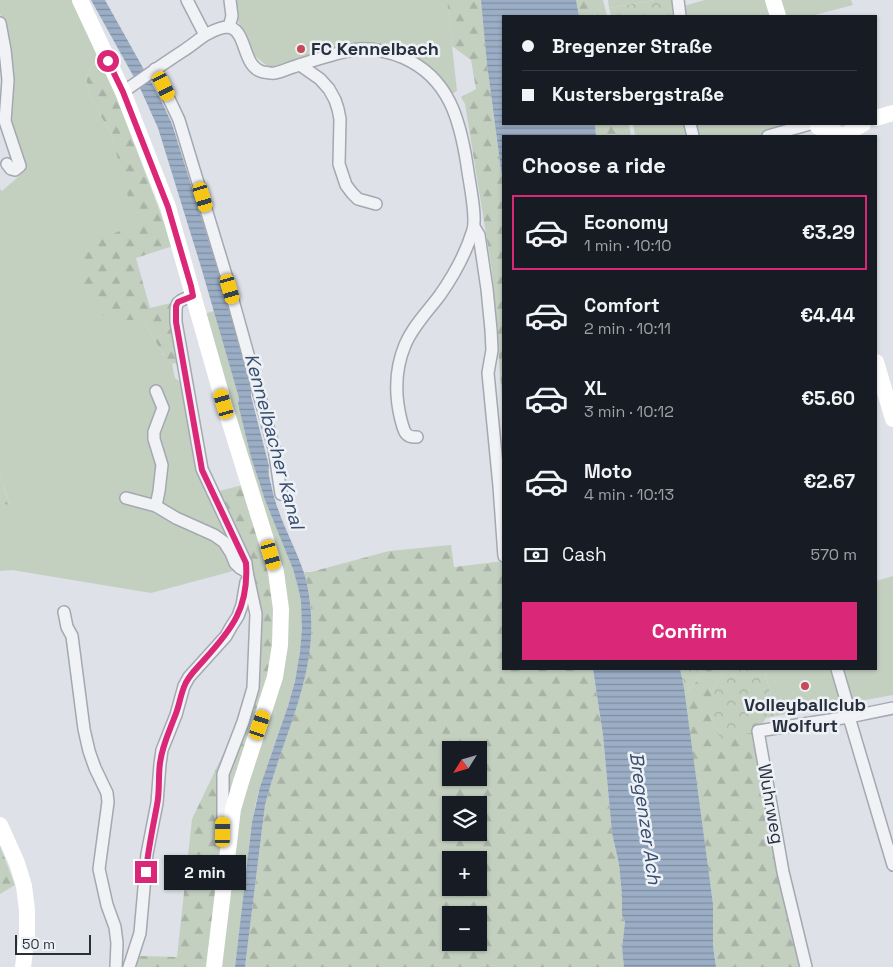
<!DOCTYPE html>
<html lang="en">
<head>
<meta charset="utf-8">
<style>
	body { margin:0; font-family:"Space Grotesk",sans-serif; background:#20242c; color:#f1f3f6; height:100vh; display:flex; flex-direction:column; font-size:19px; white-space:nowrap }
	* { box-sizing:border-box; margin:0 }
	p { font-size:16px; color:#9ea1a6 }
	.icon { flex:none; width:28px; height:28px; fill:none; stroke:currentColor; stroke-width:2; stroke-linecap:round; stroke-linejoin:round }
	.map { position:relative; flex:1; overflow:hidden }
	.side { position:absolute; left:502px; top:135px; width:375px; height:535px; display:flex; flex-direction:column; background:#171b24; border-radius:0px; box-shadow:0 1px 4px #0004 }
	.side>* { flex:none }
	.banner { position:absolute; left:502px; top:15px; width:375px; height:110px; border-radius:0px; box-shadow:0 1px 4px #0004; display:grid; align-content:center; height:110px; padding:0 20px; background:#171b24 }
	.needle { width:32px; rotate:233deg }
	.controls { position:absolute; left:442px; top:741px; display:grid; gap:10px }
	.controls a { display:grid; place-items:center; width:45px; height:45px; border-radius:0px; background:#171b24; box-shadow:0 1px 4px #0004; font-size:25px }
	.scale { position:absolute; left:15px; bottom:12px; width:76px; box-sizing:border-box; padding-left:5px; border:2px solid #282f3d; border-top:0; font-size:14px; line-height:18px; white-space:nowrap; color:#282f3d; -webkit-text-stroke:4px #edf0f5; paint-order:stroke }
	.end { position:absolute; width:22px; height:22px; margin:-11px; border:6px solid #db2777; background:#fff; box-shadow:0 0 0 2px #fff }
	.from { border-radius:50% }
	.bubble { position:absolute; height:35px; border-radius:0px; background:#171b24; box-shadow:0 1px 4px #0004; font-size:16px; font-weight:600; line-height:35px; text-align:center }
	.car { position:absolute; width:15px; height:30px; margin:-15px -8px; border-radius:6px; box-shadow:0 0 4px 1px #0007; background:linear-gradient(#f5c518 24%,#345 0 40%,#f5c518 0 76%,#345 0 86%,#f5c518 0) }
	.banner b { display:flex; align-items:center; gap:18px; height:48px; font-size:19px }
	.banner b+b { border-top:1px solid #363941 }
	.banner i { width:12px; height:12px; background:#f1f3f6 }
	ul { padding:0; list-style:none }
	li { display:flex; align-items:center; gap:15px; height:75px; margin:0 10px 8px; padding:0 10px; border:2px solid transparent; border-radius:0px }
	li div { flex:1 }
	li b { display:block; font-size:19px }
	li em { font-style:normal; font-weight:600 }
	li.on { border-color:#db2777 }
	li>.icon { width:45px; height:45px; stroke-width:1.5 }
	h2 { padding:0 20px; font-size:22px; line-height:60px }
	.pay { display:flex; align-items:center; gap:12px; height:55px; padding:0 20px; font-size:19px }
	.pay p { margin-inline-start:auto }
	.action { display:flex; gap:10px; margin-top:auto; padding:10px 20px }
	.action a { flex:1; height:58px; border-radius:0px; background:#db2777; color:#fff; font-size:20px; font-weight:600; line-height:58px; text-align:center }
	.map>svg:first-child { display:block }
	.grass { fill:#c3d0c0 }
	.forest { fill:url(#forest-firs); fill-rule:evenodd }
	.park { fill:url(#park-crowns) }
	.water { fill:url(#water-rules) }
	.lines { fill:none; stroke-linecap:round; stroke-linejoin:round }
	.minor-casing { stroke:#a4a8b1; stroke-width:14 }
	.minor { stroke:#f1f2f5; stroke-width:11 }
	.secondary { stroke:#fff; stroke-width:16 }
	.route { stroke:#db2777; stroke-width:6 }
	.poi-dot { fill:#c64958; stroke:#edf0f5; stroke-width:2 }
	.labels { text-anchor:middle; stroke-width:5; stroke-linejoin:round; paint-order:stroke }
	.poi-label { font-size:18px; font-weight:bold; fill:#282f3d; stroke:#edf0f5; text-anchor:start }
	.street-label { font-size:18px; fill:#282f3d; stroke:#edf0f5 }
	.water-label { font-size:19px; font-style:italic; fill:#354d6e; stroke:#edf0f5 }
</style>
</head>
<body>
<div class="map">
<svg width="893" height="967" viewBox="0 0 893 967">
	<defs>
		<pattern id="forest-firs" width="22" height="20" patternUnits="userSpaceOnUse" patternTransform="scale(1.25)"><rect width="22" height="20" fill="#c3d0c0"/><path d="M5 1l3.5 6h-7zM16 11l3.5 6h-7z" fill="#a8b3a6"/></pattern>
		<pattern id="park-crowns" width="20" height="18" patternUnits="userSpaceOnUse" patternTransform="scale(1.25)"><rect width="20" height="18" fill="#c3d0c0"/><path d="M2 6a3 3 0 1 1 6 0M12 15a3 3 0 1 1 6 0" fill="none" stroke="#a8b3a6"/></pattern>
		<pattern id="water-rules" width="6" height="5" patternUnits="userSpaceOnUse" patternTransform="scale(1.25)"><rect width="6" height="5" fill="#9baec5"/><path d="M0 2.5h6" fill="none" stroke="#7e8ea1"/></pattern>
	</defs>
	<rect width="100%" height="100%" fill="#dee1e7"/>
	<!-- grass -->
	<g class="grass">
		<polygon points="0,0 72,0 98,56 86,78 90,95 112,137 136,223 74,254 108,320 143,320 163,354 172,364 175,378 183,384 192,444 233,537 237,570 151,593 12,570 0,571 0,503 10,504 0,476 0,189 2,191 25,171 9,121 3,21 0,14"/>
		<polygon points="234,0 447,0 457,91 450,95 424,67 379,47 273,71 254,55 238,21"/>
		<polygon points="608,0 655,0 609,8"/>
		<polygon points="705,0 851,0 853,5 811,16 681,16 680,7"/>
		<polygon points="633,124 810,124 767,136 635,136"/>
		<path d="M 214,311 L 239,398 L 238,404 C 246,436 254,470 266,502 C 278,534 296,566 301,601 C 307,655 289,706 271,755 C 266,771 260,786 256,802 C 251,824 249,847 247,869 C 243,902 239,934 235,967 L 219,967 L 237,816 L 284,655 L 204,314 Z"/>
		<polygon points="893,576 893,695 776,716 764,669 876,669 876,581"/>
	</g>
	<!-- forest -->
	<g class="forest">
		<polygon points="447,0 482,0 487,64 504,192 504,424 492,271 465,104 461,97 476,89 471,60 452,46"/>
		<polygon points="576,0 603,0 607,16 579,16"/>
		<polygon points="98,56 116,96 173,246 136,258 150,308 171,303 181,362 172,364 163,354 143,320 108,320 97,309 87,291 73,254 135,223 112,137 90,95 86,78"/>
		<polygon points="595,124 621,124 624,136 596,136"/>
		<polygon points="0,476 10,505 0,503"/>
		<polygon points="243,485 270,571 276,630 209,967 134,967 139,956 177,957 192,819 228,744 244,727 257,614 215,492"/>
		<path d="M 451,545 L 454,567 L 504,561 L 504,669 L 593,669 L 603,735 L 612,833 L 619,864 L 622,895 L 622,915 L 625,922 L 622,948 L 624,967 L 245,967 L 265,805 C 285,725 329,657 304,572 L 311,572 L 389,551 ZM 451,750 L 479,750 L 479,778 L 451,778 ZM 451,805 L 479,805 L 479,832 L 451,832 ZM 451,860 L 479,860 L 479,888 L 451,888 ZM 451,915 L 479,915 L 479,942 L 451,942 Z"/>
		<polygon points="707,669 726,669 711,692 711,714 712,722 721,738 758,731 806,967 716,967 713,946 713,904 684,696"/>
		<polygon points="0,846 15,885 0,894"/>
	</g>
	<!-- park -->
	<g class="park">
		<polygon points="655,0 677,0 678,16 611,16 609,8"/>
		<polygon points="621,124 629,124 631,136 624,136"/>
		<polygon points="680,669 707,669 684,696"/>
		<polygon points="726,669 764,669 776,716 766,718 758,731 721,739 712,722 711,714 711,692"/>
	</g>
	<!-- water -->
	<g class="water">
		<path d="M 91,0 L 105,0 L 161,100 L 172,124 L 224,290 L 251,386 L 251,396 L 269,466 C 268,472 269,478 271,484 C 277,516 294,543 304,573 C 307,582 309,593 310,603 C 319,674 282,737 265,805 L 245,967 L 235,967 L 252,822 L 260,787 L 288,706 L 295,681 L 300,652 L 302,629 L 301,601 L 298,587 L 293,569 L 265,500 L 251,457 L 238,404 L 239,398 L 201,267 L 158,128 L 140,88 Z"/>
		<polygon points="481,0 576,0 579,16 504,16 504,124 595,124 596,136 504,136 504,192 487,64"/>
		<polygon points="593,669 680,669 684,688 713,904 713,946 716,967 624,967 622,948 625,922 622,915 622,895 619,864 612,833 603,735"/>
	</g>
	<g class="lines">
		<!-- minor casing -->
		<g class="minor-casing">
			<g id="minor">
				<polyline points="187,0 205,35"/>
				<polyline points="678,0 680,16"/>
				<polyline points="0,23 5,50 8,80 5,121 20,166 15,170 11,169 7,164"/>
				<polyline points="229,27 232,16 230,0"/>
				<polyline points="300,65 320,79 329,89 335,100 338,109 340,119 339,164 346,185 352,193 358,199 376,204"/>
				<polyline points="155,69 179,120 226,275 274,448 281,494"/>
				<path d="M 123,92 C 143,78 163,64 183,51 C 191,46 198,40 205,35 C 211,32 220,27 227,27 C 248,28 241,67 263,72 C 267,72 271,74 275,73 C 281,72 287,69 293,67 C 315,60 337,52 359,49 C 375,48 389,52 404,58 C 449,78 460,120 467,165 C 469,181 477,216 473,230 C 466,253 454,275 440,295 C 428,311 413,326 405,345 C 395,369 395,396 401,420 C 404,431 405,438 417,437"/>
				<polyline points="690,124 693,136"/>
				<polyline points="768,136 810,124"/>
				<polyline points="474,227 479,235 487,289 491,330 492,350 488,373 499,486 504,556"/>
				<path d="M 193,296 C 174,302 176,302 176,322 L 202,469 L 246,563 L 247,572 L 256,614 L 253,688 L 243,722 L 223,774 L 223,835 L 224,842"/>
				<polyline points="126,498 156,506 176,518 214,535 224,542 231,553 235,563 240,568 247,572"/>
				<polyline points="156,506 159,491 162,465 154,439 154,432 163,408 156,391"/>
				<polyline points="64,612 67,627 72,636 84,729 89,751 95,768 107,793 108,802 99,869 107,905 115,927 117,943 116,967"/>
				<polyline points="837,669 847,703 849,717 893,865"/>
				<polyline points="129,967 140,933 147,854 157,803 160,764 162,750 176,715 184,686 189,677 226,636 231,627 238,616 242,605 246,582"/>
				<polyline points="806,967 783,872 758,731 849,717 893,708"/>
			</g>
		</g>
		<!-- minor -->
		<use href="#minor" class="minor"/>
		<!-- secondary -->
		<g class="secondary">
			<polyline points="80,0 123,92 168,207 224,404 276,572 281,609 280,645 275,677 241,782 233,809 214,967"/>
			<polyline points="773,0 778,16"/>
			<polyline points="876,118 893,113"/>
			<polyline points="818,127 829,128 841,136"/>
			<polyline points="845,136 848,133 863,124"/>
			<polyline points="876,362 893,419"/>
			<polyline points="0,825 17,863 24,886 27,910 27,935 23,967"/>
		</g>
	</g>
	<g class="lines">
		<!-- route -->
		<path class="route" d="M 108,61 L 123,92 L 168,207 L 191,286 L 193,296 L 178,302 L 176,306 L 176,322 L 202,470 L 246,563 C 249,608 232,629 204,660 C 197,668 187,677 184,687 C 180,697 179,707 175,716 C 169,732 162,746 160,763 C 158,777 160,791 157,805 C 153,827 148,849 146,872"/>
	</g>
	<!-- markers -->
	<g class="poi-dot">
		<circle cx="301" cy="49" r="5"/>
		<circle cx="805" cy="686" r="5"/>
	</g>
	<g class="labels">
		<!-- poi labels -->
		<g class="poi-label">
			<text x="311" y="55">FC Kennelbach</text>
			<text x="805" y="711" text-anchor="middle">Volleyballclub<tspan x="805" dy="21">Wolfurt</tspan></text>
		</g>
		<!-- street labels -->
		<g class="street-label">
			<text transform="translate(771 804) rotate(80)" y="6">Wuhrweg</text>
		</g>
		<!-- water labels -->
		<g class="water-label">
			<text transform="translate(275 441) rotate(75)" y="7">Kennelbacher Kanal</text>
			<text transform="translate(646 818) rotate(82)" y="7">Bregenzer Ach</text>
		</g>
	</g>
</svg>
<div class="controls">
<a><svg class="needle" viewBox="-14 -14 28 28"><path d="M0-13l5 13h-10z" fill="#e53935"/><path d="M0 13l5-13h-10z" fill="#9ea1a6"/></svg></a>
<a><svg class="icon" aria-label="layers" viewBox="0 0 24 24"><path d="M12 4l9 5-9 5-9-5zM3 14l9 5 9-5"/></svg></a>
<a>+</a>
<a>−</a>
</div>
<div class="scale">50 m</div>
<i class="end from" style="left:108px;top:61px"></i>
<i class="end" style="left:146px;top:872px"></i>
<div class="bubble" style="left:164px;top:855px;width:82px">2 min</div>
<i class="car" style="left:164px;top:86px;rotate:154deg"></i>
<i class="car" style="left:203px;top:197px;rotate:163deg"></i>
<i class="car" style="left:230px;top:289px;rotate:164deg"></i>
<i class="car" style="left:224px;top:404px;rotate:344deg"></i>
<i class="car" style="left:271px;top:555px;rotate:164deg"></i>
<i class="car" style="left:260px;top:725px;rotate:18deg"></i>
<i class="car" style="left:223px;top:832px;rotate:1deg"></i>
<div class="banner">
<b><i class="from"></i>Bregenzer Straße</b>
<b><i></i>Kustersbergstraße</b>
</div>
<section class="side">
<h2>Choose a ride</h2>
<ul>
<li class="on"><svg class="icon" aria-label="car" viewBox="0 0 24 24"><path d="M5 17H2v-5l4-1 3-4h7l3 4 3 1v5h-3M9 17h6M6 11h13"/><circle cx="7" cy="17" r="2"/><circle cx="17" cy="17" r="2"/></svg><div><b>Economy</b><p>1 min · 10:10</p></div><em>€3.29</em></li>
<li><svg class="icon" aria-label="car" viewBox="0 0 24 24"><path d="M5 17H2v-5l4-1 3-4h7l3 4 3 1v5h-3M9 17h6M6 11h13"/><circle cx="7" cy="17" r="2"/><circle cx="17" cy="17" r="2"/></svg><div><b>Comfort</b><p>2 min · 10:11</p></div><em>€4.44</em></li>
<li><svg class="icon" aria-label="car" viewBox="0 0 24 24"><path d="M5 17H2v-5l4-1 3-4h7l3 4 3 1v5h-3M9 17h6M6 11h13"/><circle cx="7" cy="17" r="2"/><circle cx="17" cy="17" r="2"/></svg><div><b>XL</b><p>3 min · 10:12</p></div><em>€5.60</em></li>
<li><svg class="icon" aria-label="car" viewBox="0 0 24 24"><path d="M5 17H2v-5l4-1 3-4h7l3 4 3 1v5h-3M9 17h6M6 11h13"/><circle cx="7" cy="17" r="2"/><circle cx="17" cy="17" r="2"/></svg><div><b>Moto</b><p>4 min · 10:13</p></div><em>€2.67</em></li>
</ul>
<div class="pay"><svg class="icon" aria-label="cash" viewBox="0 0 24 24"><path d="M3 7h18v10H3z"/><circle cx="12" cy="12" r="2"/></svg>Cash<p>570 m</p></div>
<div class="action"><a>Confirm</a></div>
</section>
</div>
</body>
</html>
